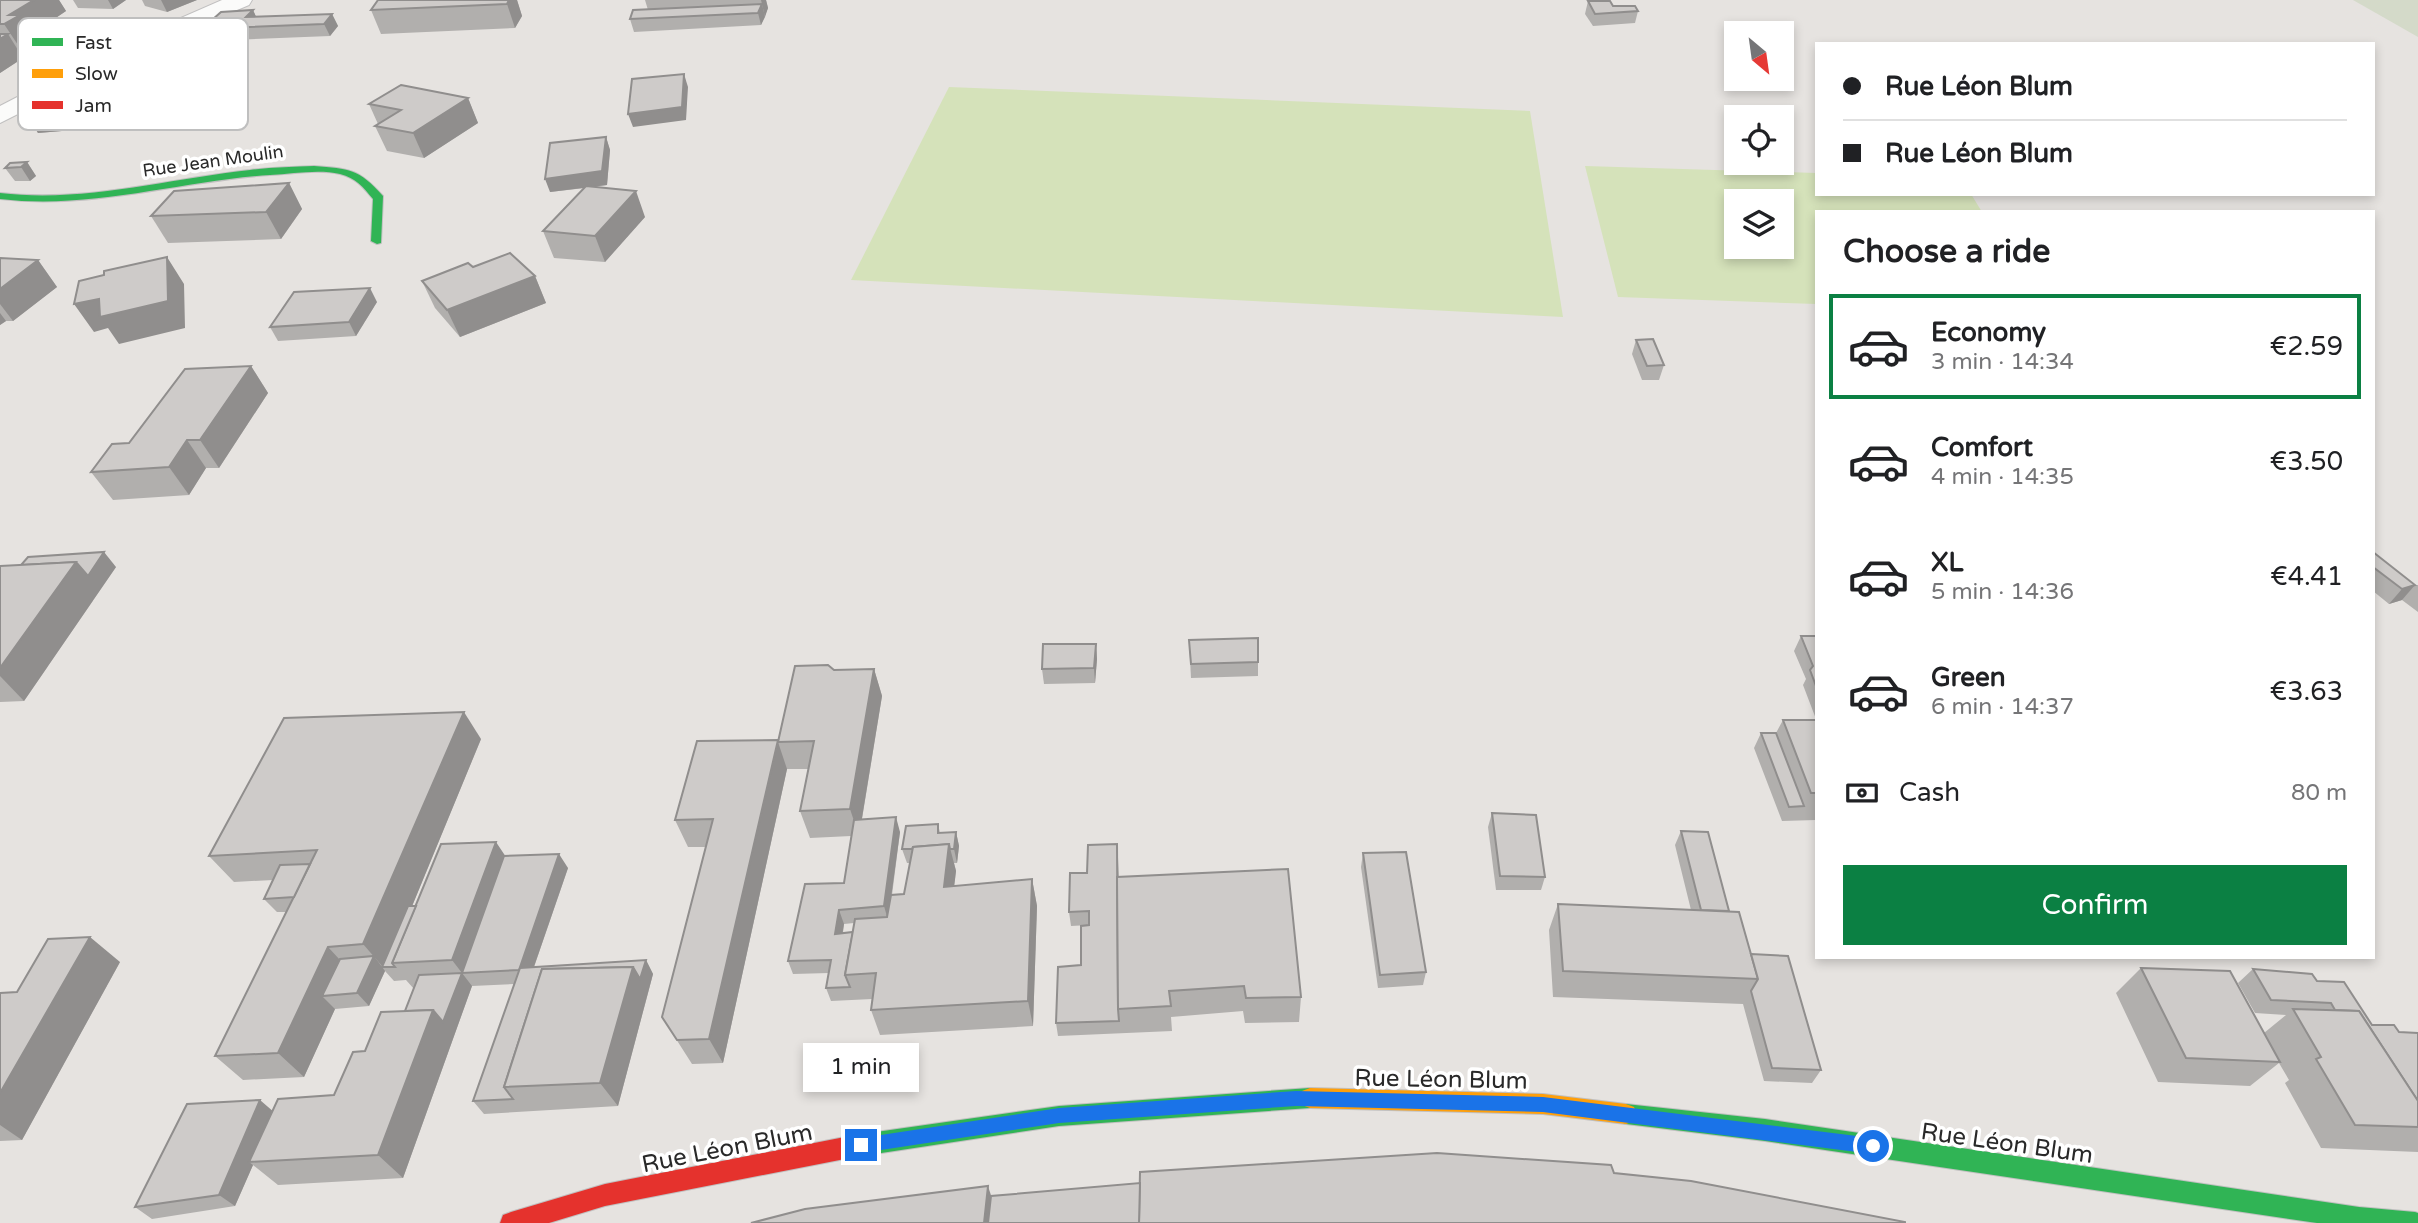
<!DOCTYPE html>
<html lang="en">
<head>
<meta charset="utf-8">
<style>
	body { margin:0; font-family:"Varela Round",sans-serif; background:#f2f2f2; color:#202124; height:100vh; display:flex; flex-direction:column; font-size:26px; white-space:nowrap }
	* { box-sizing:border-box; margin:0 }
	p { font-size:23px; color:#757577 }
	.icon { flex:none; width:38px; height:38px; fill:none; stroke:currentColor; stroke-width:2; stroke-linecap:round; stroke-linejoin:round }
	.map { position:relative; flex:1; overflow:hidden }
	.drawer { position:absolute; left:1815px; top:210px; width:560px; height:749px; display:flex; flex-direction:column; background:#fff; border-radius:0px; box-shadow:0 4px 10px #0003 }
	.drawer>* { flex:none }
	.banner { position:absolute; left:1815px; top:42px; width:560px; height:154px; border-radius:0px; box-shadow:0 4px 10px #0003; display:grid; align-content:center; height:154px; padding:0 28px; background:#fff }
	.needle { width:46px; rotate:151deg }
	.tools { position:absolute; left:1724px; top:21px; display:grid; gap:14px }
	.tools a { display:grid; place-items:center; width:70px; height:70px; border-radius:0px; background:#fff; box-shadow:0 4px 10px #0003; font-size:35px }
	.end { position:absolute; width:32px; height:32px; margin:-16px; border:9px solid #1a73e8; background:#fff; box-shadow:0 0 0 4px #fff }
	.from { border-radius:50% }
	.bubble { position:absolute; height:49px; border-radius:0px; background:#fff; box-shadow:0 4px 10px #0003; font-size:23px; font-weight:600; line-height:49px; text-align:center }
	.banner b { display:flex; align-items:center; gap:24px; height:66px; font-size:26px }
	.banner b+b { border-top:2px solid #e0e0e0 }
	.banner i { width:18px; height:18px; background:#202124 }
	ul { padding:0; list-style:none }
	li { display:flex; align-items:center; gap:21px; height:105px; margin:0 14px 10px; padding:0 14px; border:4px solid transparent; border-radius:0px }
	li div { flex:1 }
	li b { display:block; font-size:26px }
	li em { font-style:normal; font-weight:600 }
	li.current { border-color:#0b8043 }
	li>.icon { width:63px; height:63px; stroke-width:1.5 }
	h2 { padding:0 28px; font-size:32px; line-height:84px }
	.pay { display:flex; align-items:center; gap:18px; height:77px; padding:0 28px; font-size:26px }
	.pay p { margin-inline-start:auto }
	.cta { display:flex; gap:14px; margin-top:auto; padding:14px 28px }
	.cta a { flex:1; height:80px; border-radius:0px; background:#0b8043; color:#fff; font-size:28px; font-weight:600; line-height:80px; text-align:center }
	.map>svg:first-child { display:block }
	.cemetery { fill:#d4dac9 }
	.pitch { fill:#d5e2ba; fill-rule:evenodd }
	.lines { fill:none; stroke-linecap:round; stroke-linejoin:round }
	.street-casing { stroke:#c1c0c0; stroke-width:2 }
	.fast-casing { stroke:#c1c0c0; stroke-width:2 }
	.slow-casing { stroke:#c1c0c0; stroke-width:2 }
	.jam-casing { stroke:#c1c0c0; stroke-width:2 }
	.street { fill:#fbfbfa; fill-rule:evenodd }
	.fast { fill:#30b455; fill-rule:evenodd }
	.slow { fill:#ff9f0a; fill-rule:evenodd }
	.jam { fill:#e5322d; fill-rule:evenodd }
	.wall { fill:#b1afad; fill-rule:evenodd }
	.shaded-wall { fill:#908e8d }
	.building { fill:#cecbc9; stroke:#908e8d; stroke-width:2 }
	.route { fill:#1a73e8 }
	.labels { text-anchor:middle; stroke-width:7; stroke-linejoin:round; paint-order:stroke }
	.far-street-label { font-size:18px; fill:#292929; stroke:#fff }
	.near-street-label { font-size:24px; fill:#292929; stroke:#fff }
	.key { fill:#fff; stroke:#bfbfbf; stroke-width:2 }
	.key-label { font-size:19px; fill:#292929 }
</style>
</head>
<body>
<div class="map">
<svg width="2418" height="1223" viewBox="0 0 2418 1223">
	<rect width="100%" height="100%" fill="#e6e3e0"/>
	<!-- cemetery -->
	<polygon class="cemetery" points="2353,0 2418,0 2418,37"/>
	<!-- pitch -->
	<g class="pitch">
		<polygon points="949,87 1530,111 1563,317 851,280"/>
		<path d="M 1585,166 L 1816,173 L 1816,194 L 1971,194 L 1982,212 L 1816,212 L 1816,304 L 1618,297 ZM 1736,201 L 1782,201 L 1782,247 L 1736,247 Z"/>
	</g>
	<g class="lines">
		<!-- street casing -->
		<g class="street-casing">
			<polygon id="street" points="222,0 252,0 249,5 157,44 0,123 0,106 110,49"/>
		</g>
		<!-- fast casing -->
		<g class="fast-casing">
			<g id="fast">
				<path d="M 314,166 C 350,169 358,168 383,196 L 381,243 L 377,244 L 371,241 L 373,199 C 363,187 356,178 340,174 C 318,169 293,174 270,175 C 180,181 92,210 0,199 L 0,193 C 85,203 166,179 250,170 C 271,167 293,167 314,166 Z"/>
				<polygon points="1310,1088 1318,1091 1321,1098 1318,1105 1310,1108 1059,1126 855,1157 847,1154 844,1146 847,1138 855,1135 1059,1106"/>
				<polygon points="1626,1104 1765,1119 2359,1207 2415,1212 2418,1213 2418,1223 2317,1223 1765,1141 1626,1124 1618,1121 1615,1114 1618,1107"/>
			</g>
		</g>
		<!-- slow casing -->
		<g class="slow-casing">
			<polygon id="slow" points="1310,1088 1543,1094 1626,1104 1634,1107 1637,1114 1634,1121 1626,1124 1543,1114 1310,1108 1302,1105 1299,1098 1302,1091"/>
		</g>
		<!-- jam casing -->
		<g class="jam-casing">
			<polygon id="jam" points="855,1135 863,1138 866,1146 863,1154 855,1157 605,1206 549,1223 500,1223 503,1215 511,1212 605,1184"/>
		</g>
		<!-- street -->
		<use href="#street" class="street"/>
		<!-- fast -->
		<use href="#fast" class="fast"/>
		<!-- slow -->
		<use href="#slow" class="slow"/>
		<!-- jam -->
		<use href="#jam" class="jam"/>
	</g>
	<!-- wall -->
	<g class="wall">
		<polygon points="0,0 59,0 66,11 32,34 35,39 20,48 16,48 23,58 0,73"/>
		<polygon points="73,0 126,0 113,9 78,8"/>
		<polygon points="142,0 197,0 167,12 145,6"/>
		<polygon points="378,0 517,0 522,16 515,28 381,34 371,10"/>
		<polygon points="645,0 766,0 768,8 761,25 634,32 630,19 648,10"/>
		<polygon points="1588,1 1638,11 1635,23 1593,26 1585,14"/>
		<polygon points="253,10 256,17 332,14 338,26 330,36 208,41 202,29"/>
		<path d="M 211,63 L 197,76 L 198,79 L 205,79 L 212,92 L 203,105 L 162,106 L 165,112 L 157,123 L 38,133 L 30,120 L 49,95 L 46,89 L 88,75 L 84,69 ZM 148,96 L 150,99 L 98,103 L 96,99 Z"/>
		<polygon points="468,98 478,123 424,158 387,151 375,126 378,124 369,104"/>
		<polygon points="606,137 610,150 607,185 592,187 645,217 605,262 554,258 543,231 585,188 550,192"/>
		<polygon points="27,162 36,176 30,181 15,181 5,168"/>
		<polygon points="289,183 302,209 281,239 168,243 151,216"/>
		<polygon points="0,258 38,260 57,287 13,321 6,321 0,325"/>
		<polygon points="473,267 535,276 546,303 460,337 435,308 422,281"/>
		<polygon points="377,302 356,336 278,341 270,327"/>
		<polygon points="1636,340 1664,365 1659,380 1642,380 1632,354"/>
		<polygon points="251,366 268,393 219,468 206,468 189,495 113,500 91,472 129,443"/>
		<polygon points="2373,552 2415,585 2418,585 2418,612 2402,600 2389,604 2373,591"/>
		<polygon points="21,565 116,567 24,701 0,702 0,566"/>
		<polygon points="1801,636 1816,636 1816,719 1803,685 1806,679 1794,651"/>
		<polygon points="1189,640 1258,662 1258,676 1191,678"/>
		<polygon points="1096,644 1097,659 1095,683 1044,684 1042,669"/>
		<path d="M 874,669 L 882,696 L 862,819 L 900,832 L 892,895 L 904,894 L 910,863 L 907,863 L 902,849 L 938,824 L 940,833 L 956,832 L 959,846 L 957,863 L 954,863 L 956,871 L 954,886 L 1032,879 L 1037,906 L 1033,1026 L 880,1035 L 871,1010 L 872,999 L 831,1001 L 826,988 L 829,973 L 793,974 L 788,961 L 844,883 L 851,836 L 810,838 L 800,811 L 809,769 L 787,769 L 723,1063 L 692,1064 L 662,1017 L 706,847 L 688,847 L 675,820 L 778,740 L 834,670 ZM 854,923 L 853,932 L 843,933 L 844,924 Z"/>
		<polygon points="1783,720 1816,720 1816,820 1782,821 1754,748 1761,733 1776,733"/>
		<polygon points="481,739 412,906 416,906 505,856 568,868 534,967 646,960 653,974 618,1106 484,1114 473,1101 514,984 472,986 403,1178 278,1185 253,1165 235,1206 152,1219 135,1207 273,1111 334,1095 365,1051 405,1011 414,989 406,980 394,981 385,971 369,1006 335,1009 304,1077 243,1080 215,1056 286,912 277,912 264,899 273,880 234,882 209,856"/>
		<polygon points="1492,813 1545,877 1541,890 1496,890 1488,827"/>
		<polygon points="1681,831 1729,911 1751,954 1821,1070 1812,1083 1764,1081 1743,1004 1553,997 1549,930 1558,904 1691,910 1675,845"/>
		<polygon points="1363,853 1426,972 1423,985 1378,988 1361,867"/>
		<polygon points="1118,858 1119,876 1301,997 1299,1022 1245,1023 1243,1011 1171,1017 1172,1031 1058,1036 1056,1023 1081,965 1089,925 1071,926 1069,912 1087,873"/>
		<polygon points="120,962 22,1140 0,1141 0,993 17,992"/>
		<polygon points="2141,968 2264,1033 2286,1015 2255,1013 2238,983 2253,969 2317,981 2372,1025 2399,1032 2418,1033 2418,1152 2321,1148 2285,1083 2289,1080 2279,1063 2250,1086 2158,1082 2116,993"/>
	</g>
	<!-- shaded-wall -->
	<g class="shaded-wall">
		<polygon points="31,0 59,0 66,11 32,34 35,39 20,48 4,24 9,15"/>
		<polygon points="108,0 126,0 113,9"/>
		<polygon points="161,0 197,0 167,12"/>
		<polygon points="509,0 517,0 522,16 515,28 507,4"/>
		<polygon points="761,0 766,0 768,8 765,17"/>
		<polygon points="762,4 765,17 761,25 758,13"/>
		<polygon points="253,10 259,23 246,17"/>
		<polygon points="332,14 338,26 330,36 324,24"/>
		<polygon points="8,34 23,58 0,73 0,39"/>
		<polygon points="204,50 211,63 197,76 200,83 183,80 191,73 187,66"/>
		<polygon points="684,74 688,87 686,120 633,127 628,114"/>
		<polygon points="205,79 212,92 203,105 195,92"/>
		<polygon points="82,91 88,100 92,94 100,107 158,99 165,112 157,123 38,133 30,120 80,94"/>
		<polygon points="468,98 478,123 424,158 413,133"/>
		<polygon points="606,137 610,150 607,185 550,192 545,179"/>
		<polygon points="27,162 36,176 30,181 21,167"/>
		<polygon points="289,183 302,209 281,239 266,212"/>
		<polygon points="636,191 645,217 605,262 595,236"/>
		<polygon points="167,257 184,284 185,328 119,344 108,328 94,332 74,304"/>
		<polygon points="38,260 57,287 13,321 0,304 0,289"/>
		<polygon points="535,276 546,303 460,337 447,310"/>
		<polygon points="370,288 377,302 356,336 349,322"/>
		<polygon points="0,313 6,321 0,325"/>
		<polygon points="251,366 268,393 219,468 200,440"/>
		<polygon points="187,440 206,468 189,495 169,467"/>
		<polygon points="104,552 116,567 24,701 0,676 0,668 76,562"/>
		<polygon points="2415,585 2402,600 2389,604 2402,589"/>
		<polygon points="1096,644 1097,659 1095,683 1094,668"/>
		<polygon points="874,669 882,696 859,836 850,809"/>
		<polygon points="464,712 481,739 387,967 383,967 363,944"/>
		<polygon points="778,742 787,769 723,1063 709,1039"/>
		<polygon points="896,817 900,832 888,920 884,906"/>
		<polygon points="956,832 959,846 957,863 954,849"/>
		<polygon points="496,842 514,869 462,973 472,986 403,1178 378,1155 433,1010 462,973 452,960"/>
		<polygon points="949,844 956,871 951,913 944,887"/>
		<polygon points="559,854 568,868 528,984 519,970"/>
		<polygon points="1032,879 1037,906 1033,1026 1028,1001"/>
		<polygon points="839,910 844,924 840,948 835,934"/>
		<polygon points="90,937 120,962 22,1140 0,1125 0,1093"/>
		<polygon points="328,947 352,973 322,996 335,1009 304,1077 278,1053"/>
		<polygon points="374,956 385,971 369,1006 357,993"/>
		<polygon points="646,960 653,974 618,1106 600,1083 633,967"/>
		<polygon points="260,1100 275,1113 249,1162 253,1165 235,1206 219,1195"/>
		<polygon points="988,1186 995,1208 993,1223 984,1223"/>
	</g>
	<!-- building -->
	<g class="building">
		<polygon points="0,0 34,0 9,15 20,15 4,24 0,24"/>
		<polygon points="378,0 509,0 507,4 371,10"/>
		<polygon points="1588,1 1610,1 1613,6 1635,6 1638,11 1595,14"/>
		<polygon points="762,4 758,13 630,19 633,10"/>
		<polygon points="253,10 246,17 332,14 324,24 202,29 221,12"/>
		<polygon points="0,34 8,34 0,39"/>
		<polygon points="684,74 682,107 628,114 632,79"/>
		<polygon points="401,85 468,98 413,133 375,126 401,110 369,104"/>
		<polygon points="606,137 602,171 545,179 550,143"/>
		<polygon points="27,162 21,167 5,168 10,163"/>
		<polygon points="289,183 266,212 151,216 174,191"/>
		<polygon points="586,186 636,191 595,236 543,231"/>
		<polygon points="510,253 535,276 447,310 422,281 468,263 473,267"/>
		<polygon points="167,257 168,301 100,317 99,299 74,304 79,281 104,275 104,271"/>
		<polygon points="0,258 38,260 0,289"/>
		<polygon points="370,288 349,322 270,327 294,292"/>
		<polygon points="1653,339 1664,365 1647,366 1636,340"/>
		<polygon points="251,366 200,440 187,440 169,467 91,472 112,444 129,443 185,369"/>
		<polygon points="104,552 88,576 76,562 21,565 28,557"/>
		<polygon points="2373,552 2415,585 2402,589 2373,567"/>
		<polygon points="76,562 0,668 0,566"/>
		<polygon points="1801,636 1816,636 1816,686 1810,670 1813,666"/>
		<polygon points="1258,638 1258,662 1191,664 1189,640"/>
		<polygon points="1043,644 1096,644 1094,668 1042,669"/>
		<polygon points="828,665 834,670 874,669 850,809 800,811 814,741 778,742 795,666"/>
		<polygon points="464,712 363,944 328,947 278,1053 215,1056 317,850 209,856 284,718"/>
		<polygon points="1783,720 1816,720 1816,793 1811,793"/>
		<polygon points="1761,733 1776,733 1804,806 1789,807"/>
		<polygon points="778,740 709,1039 677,1040 662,1017 713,819 675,820 697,741"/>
		<polygon points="1492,813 1536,815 1545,877 1500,876"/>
		<polygon points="896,817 884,906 839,910 835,934 853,932 845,975 850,987 826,988 831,960 788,961 805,884 844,883 854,820"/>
		<polygon points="938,824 938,833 956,832 954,849 950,849 949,844 913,847 912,849 902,849 906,826"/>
		<polygon points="1681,831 1708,832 1729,911 1701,910"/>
		<polygon points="496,842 452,960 392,963 441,844"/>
		<polygon points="949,844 944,887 1032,879 1028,1001 871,1010 876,973 845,975 855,919 887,917 891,895 904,894 913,847"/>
		<polygon points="1117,844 1118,1009 1119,1021 1056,1023 1058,967 1081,965 1081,926 1089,925 1089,911 1069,912 1070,873 1087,873 1088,845"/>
		<polygon points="1406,852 1426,972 1380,975 1363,853"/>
		<polygon points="559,854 519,970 462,973 504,856"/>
		<polygon points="310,864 294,897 264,899 280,865"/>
		<polygon points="1288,869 1301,997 1246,998 1244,986 1169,991 1171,1006 1118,1009 1117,877"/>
		<polygon points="1558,904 1739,912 1758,979 1563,971"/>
		<polygon points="408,906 416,906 392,963 395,967 382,967"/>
		<polygon points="90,937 0,1093 0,993 17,992 48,939"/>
		<polygon points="1751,954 1788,956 1821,1070 1772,1068 1751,991 1758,979"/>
		<polygon points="374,956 357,993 322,996 340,959"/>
		<polygon points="646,960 640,979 633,967 542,969 504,1087 513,1099 473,1101 520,968"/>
		<polygon points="633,967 600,1083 504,1087 542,969"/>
		<polygon points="2141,968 2230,971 2280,1062 2186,1058"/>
		<polygon points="2253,969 2312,974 2317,981 2344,982 2372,1025 2394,1025 2399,1032 2418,1033 2418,1101 2359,1011 2335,1010 2331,1003 2271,1000"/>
		<polygon points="462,973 443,1022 433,1010 405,1011 419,975"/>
		<polygon points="2293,1009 2359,1011 2418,1101 2418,1127 2355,1125 2316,1059 2321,1057"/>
		<polygon points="433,1010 378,1155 249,1162 278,1099 334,1095 353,1052 365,1051 381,1012"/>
		<polygon points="260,1100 219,1195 135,1207 187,1104"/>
		<polygon points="1437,1153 1611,1165 1614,1173 1691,1181 1905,1222 1905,1223 1139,1223 1140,1172"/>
		<polygon points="1140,1183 1139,1223 988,1223 991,1196"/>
		<polygon points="988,1186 984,1223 751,1223 805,1209"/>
	</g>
	<!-- route -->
	<polygon class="route" points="1296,1091 1543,1097 1873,1138 1881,1146 1873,1154 1543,1112 1296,1106 1059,1123 861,1153 853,1145 861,1138 1059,1108"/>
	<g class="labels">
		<!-- far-street labels -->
		<g class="far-street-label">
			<text transform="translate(213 161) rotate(-8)" y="6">Rue Jean Moulin</text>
		</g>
		<!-- near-street labels -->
		<g class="near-street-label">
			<text transform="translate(1441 1079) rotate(1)" y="8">Rue Léon Blum</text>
			<text transform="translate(2007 1143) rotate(8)" y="8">Rue Léon Blum</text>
			<text transform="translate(727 1148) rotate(-11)" y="8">Rue Léon Blum</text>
		</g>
	</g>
	<!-- legend -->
	<rect x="18" y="18" width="230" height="112" rx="10" class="key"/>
	<rect x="32" y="38" width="31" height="8" fill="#30b455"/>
	<rect x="32" y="69" width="31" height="9" fill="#ff9f0a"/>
	<rect x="32" y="101" width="31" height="8" fill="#e5322d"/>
	<g class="key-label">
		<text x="75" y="49">Fast</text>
		<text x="75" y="80">Slow</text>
		<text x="75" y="112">Jam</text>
	</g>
</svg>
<div class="tools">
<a><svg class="needle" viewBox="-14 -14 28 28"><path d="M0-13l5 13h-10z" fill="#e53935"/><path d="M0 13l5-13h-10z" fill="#757577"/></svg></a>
<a><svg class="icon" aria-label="locate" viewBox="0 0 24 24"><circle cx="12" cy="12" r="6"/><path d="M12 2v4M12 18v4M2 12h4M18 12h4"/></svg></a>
<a><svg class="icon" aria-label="layers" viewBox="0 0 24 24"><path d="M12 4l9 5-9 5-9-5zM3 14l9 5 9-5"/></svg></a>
</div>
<i class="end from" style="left:1873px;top:1146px"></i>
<i class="end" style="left:861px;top:1145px"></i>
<div class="bubble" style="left:803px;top:1043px;width:116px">1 min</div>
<div class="banner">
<b><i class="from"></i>Rue Léon Blum</b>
<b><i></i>Rue Léon Blum</b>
</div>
<section class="drawer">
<h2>Choose a ride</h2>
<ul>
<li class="current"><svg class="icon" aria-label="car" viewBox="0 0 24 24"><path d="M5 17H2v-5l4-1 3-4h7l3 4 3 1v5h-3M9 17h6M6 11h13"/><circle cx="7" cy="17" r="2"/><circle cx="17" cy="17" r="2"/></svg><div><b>Economy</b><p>3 min · 14:34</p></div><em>€2.59</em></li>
<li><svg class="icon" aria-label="car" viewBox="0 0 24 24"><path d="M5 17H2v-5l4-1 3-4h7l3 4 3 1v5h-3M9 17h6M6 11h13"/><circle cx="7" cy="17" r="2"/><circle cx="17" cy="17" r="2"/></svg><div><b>Comfort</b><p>4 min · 14:35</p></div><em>€3.50</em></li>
<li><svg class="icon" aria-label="car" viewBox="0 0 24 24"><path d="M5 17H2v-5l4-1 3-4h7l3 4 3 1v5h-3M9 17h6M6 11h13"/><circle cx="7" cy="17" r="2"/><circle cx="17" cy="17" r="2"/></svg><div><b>XL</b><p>5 min · 14:36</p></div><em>€4.41</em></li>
<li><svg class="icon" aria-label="car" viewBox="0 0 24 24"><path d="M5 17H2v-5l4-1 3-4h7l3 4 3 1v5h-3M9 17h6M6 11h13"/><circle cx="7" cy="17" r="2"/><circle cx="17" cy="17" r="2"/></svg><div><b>Green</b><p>6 min · 14:37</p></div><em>€3.63</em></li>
</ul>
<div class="pay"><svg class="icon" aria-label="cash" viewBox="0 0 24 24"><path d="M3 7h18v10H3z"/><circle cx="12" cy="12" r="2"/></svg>Cash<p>80 m</p></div>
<div class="cta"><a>Confirm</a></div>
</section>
</div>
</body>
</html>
